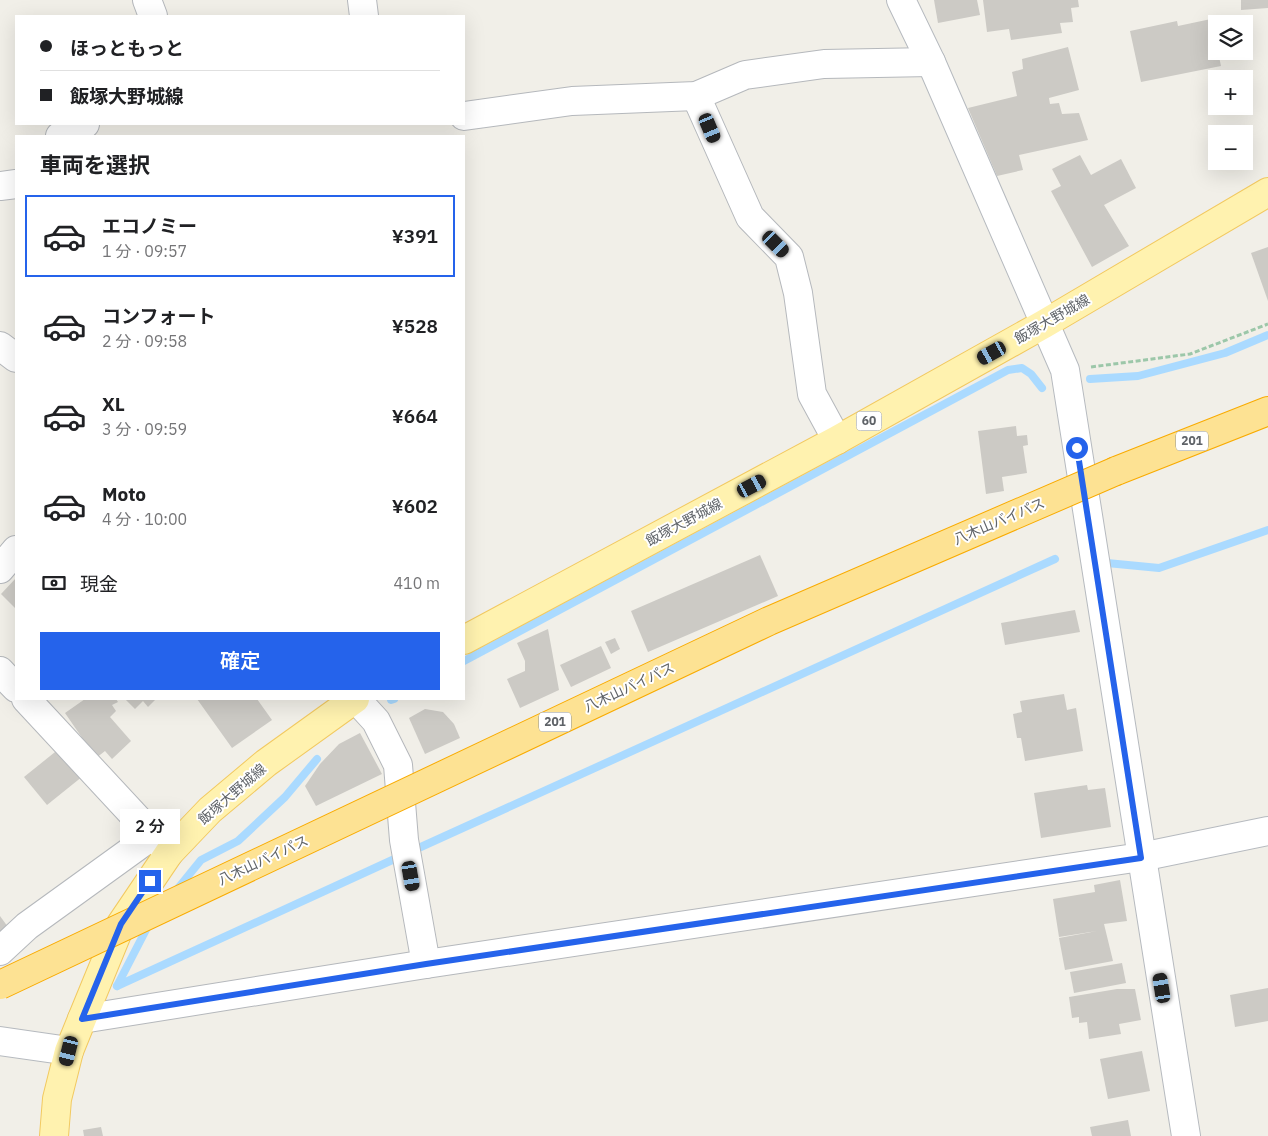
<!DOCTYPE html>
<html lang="ja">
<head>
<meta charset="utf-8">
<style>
	body { margin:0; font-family:"IBM Plex Sans","Noto Sans JP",sans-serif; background:#f2f2f2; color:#202124; height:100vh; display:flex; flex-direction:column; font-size:19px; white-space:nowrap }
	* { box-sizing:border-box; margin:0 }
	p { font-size:16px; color:#757577 }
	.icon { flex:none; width:28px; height:28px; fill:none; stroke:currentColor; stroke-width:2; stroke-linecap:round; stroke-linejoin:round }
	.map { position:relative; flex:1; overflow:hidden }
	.details { position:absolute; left:15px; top:135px; width:450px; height:565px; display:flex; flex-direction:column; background:#fff; border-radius:0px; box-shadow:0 5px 20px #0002 }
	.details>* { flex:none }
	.top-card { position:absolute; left:15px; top:15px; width:450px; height:110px; border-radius:0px; box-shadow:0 5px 20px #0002; display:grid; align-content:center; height:110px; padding:0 25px; background:#fff }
	.controls { position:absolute; left:1208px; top:15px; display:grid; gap:10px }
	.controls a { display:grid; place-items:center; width:45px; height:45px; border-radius:0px; background:#fff; box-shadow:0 5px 20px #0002; font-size:25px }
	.end { position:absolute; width:22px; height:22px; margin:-11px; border:6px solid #2563eb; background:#fff; box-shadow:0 0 0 2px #fff }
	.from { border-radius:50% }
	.bubble { position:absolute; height:35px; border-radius:0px; background:#fff; box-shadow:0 5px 20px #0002; font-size:16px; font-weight:600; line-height:35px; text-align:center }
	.car { position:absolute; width:15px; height:30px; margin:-15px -8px; border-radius:6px; box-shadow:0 0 4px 1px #0007; background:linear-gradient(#222 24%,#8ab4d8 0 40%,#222 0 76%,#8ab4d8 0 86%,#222 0) }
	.top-card b { display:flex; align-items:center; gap:18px; height:48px; font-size:19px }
	.top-card b+b { border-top:1px solid #e0e0e0 }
	.top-card i { width:12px; height:12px; background:#202124 }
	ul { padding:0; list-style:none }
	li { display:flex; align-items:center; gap:15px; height:82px; margin:0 10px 8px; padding:0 15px; border:2px solid transparent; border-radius:0px }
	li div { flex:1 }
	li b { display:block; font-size:19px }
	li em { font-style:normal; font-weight:600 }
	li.selected { border-color:#2563eb }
	li>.icon { width:45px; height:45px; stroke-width:1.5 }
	h2 { padding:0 25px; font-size:22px; line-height:60px }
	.pay { display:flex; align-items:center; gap:12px; height:55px; padding:0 25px; font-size:19px }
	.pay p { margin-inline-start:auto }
	.cta { display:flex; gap:10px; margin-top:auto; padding:10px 25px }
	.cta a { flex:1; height:58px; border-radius:0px; background:#2563eb; color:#fff; font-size:20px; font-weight:600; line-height:58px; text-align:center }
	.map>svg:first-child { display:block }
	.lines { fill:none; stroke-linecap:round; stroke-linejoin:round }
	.stream { stroke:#aadaff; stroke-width:8 }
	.building { fill:#cccac5 }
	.street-casing { stroke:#b5b8bc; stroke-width:30 }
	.secondary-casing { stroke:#b6babf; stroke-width:30 }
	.primary-casing { stroke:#f2c960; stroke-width:30 }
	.highway-casing { stroke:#f9ab00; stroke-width:30 }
	.path { stroke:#9cc7a9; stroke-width:3; stroke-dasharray:5 2.5; stroke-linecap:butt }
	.street { stroke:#fff; stroke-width:28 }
	.secondary { stroke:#fff; stroke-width:28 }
	.primary { stroke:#fff2af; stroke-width:28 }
	.highway { stroke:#fde293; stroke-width:28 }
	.highway-bridge-casing { stroke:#f9ab00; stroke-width:30; stroke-linecap:butt }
	.highway-bridge { stroke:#fde293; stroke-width:28 }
	.route { stroke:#2563eb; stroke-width:6 }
	.labels { text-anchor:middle; stroke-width:4; stroke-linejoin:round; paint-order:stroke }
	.shield { fill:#fff; stroke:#8f9295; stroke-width:1 }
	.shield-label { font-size:12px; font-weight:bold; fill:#5f6368 }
	.street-label { font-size:14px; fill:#5f6368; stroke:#fff }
</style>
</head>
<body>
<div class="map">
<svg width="1268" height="1136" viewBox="0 0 1268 1136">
	<rect width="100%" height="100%" fill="#f1efe8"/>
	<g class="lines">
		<!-- stream -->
		<g class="stream">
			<polyline points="1090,379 1138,376 1225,353 1268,335"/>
			<polyline points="1107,563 1159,568 1268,530"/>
			<polyline points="464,661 1008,370 1022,368 1031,374 1042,388"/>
			<polyline points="391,700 394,699"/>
			<polyline points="412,851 1055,559"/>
			<polyline points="175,892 201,860 238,841 285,797 317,759"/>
			<polyline points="117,986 401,856"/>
			<polyline points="117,986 149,924"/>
		</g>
	</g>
	<!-- building -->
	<g class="building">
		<polygon points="934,0 977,0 980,15 938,23"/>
		<polygon points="983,0 1078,0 1079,7 1071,8 1073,22 1060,23 1062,33 1011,40 1009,29 987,32"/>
		<polygon points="1241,0 1268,0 1268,8 1241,10"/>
		<polygon points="1211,19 1221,66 1141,82 1130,31 1177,21 1178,26"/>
		<polygon points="1068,47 1079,90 1049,98 1050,104 1059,103 1062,114 1079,113 1088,140 1019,155 1023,170 997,176 968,108 1017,96 1012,72 1023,69 1022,59"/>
		<polygon points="1080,155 1091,175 1121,159 1136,188 1104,205 1129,246 1092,267 1051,191 1061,186 1052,169"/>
		<polygon points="1268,247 1268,301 1251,253"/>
		<polygon points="1016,426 1017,436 1027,435 1028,445 1023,446 1027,473 1002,477 1004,491 986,494 978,431"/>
		<polygon points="760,555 778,596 648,652 631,611"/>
		<polygon points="16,578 16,609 1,594"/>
		<polygon points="1075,610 1080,632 1005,645 1001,623"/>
		<polygon points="548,629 559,690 520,708 507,679 525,671 525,661 517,643"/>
		<polygon points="615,638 620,649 611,654 605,642"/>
		<polygon points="601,646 611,668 571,687 560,665"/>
		<polygon points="1064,694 1067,710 1076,708 1083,751 1025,761 1021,738 1017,738 1013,714 1022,712 1020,701"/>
		<polygon points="85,699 116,699 118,702 112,705 116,711 110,717 131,741 112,759 105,751 96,758 65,713"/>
		<polygon points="125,699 156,699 148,707 143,701 135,709"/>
		<polygon points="197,699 257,699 272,720 232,748"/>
		<polygon points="425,709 443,712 454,724 460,738 425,754 409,718"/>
		<polygon points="360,733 382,774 316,806 305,786 320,764 339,744"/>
		<polygon points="60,748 83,776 47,805 24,777"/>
		<polygon points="1087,785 1088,790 1105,788 1111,827 1041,838 1034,793"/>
		<polygon points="1120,880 1127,921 1104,924 1113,961 1065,970 1059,938 1097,931 1059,937 1053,899 1095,892 1094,885"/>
		<polygon points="0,916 8,927 0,933"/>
		<polygon points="1122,963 1126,983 1074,993 1070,972"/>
		<polygon points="1268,988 1268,1021 1235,1027 1230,995"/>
		<polygon points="1117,989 1135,989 1141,1020 1119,1024 1121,1034 1089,1039 1087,1022 1079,1023 1079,1017 1072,1018 1069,997"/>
		<polygon points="1142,1051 1150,1091 1108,1099 1100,1059"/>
		<polygon points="1128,1120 1131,1136 1092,1136 1090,1127"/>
		<polygon points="101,1127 103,1136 84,1136 83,1130"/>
	</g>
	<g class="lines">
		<!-- street casing -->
		<g class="street-casing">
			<g id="street">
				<polyline points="147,0 153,16"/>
				<polyline points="362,0 364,16"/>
				<polyline points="696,96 750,217 789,257 798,293 812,394 837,440"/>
				<polyline points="464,116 572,101 696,96 745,75 824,64 931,62"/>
				<polyline points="60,136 85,124"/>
				<polyline points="0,186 16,184"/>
				<polyline points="0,346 16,358"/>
				<polyline points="0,569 16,550"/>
				<polyline points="0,671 16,688"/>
				<polyline points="26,699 169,853"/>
				<polyline points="356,699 376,721 398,765 404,840 426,964"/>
				<polyline points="0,951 27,926 153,835"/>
				<polyline points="82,1019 426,964 1141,857"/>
			</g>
		</g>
		<!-- secondary casing -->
		<g class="secondary-casing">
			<g id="secondary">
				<polyline points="901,0 931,62 1065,370 1186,1136"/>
				<polyline points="1141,857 1268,831"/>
				<polyline points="0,1041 69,1051"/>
			</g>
		</g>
		<!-- primary casing -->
		<g class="primary-casing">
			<g id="primary">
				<polyline points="464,640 837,440 1044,324 1268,192"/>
				<polyline points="54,1136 57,1099 69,1051 82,1019 121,924 169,853 210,810 266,763 355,699"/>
			</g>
		</g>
		<!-- highway casing -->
		<g class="highway-casing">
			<polyline id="highway" points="1116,471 1268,411"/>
		</g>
		<!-- path -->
		<polyline class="path" points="1091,367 1190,354 1268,324"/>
		<!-- street -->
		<use href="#street" class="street"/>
		<!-- secondary -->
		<use href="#secondary" class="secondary"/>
		<!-- primary -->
		<use href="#primary" class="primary"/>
		<!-- highway -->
		<use href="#highway" class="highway"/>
		<!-- highway-bridge casing -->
		<g class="highway-bridge-casing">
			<polyline id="highway-bridge" points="0,985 769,621 1116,471"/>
		</g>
		<!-- highway-bridge -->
		<use href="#highway-bridge" class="highway-bridge"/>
	</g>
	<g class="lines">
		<!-- route -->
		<polyline class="route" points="150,881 121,924 82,1019 426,964 1141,858 1077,448"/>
	</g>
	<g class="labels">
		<!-- shield labels -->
		<g class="shield">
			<rect x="856.5" y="411.5" width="25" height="19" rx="4"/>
			<rect x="1176" y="431.5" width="32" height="19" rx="4"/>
			<rect x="539" y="712.5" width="32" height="19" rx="4"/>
		</g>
		<g class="shield-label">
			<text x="869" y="425">60</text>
			<text x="1192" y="445">201</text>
			<text x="555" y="726">201</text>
		</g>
		<!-- street labels -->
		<g class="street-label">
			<text transform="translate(1052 319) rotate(-30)" y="5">飯塚大野城線</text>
			<text transform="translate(999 521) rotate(-23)" y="5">八木山バイパス</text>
			<text transform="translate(684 522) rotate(-28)" y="5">飯塚大野城線</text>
			<text transform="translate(629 687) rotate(-25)" y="5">八木山バイパス</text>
			<text transform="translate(232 794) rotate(-41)" y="5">飯塚大野城線</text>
			<text transform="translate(263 860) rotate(-25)" y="5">八木山バイパス</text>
		</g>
	</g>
</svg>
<div class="controls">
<a><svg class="icon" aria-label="layers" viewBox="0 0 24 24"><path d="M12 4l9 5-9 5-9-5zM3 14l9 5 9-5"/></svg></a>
<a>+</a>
<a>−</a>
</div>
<i class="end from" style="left:1077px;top:448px"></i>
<i class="end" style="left:150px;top:881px"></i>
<div class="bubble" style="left:120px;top:809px;width:60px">2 分</div>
<i class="car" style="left:710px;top:128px;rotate:157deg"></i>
<i class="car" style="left:776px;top:244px;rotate:135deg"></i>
<i class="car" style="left:992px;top:353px;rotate:241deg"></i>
<i class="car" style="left:752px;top:486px;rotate:62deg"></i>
<i class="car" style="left:411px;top:876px;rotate:170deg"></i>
<i class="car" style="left:1162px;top:988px;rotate:351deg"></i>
<i class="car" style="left:69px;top:1051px;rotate:194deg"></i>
<div class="top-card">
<b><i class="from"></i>ほっともっと</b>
<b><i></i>飯塚大野城線</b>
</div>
<section class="details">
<h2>車両を選択</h2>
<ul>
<li class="selected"><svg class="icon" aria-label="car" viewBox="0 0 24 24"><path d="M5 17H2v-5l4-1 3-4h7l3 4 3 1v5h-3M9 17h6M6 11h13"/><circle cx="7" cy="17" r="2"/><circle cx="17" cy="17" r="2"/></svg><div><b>エコノミー</b><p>1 分 · 09:57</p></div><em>¥391</em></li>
<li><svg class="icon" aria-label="car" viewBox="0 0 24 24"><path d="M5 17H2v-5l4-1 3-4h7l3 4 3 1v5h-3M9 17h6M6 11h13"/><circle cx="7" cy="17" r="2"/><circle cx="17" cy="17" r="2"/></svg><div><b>コンフォート</b><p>2 分 · 09:58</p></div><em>¥528</em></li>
<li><svg class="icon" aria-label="car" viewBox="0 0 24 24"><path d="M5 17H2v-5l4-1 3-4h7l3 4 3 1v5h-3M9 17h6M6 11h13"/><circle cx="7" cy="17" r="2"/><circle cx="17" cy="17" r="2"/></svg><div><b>XL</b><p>3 分 · 09:59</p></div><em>¥664</em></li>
<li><svg class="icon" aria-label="car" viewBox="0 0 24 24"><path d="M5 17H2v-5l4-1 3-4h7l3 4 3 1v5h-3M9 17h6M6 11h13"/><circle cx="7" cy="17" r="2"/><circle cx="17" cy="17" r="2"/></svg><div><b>Moto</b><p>4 分 · 10:00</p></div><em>¥602</em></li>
</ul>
<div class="pay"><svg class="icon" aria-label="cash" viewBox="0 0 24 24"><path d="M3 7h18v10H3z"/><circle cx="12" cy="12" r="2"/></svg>現金<p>410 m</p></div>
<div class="cta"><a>確定</a></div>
</section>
</div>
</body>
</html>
